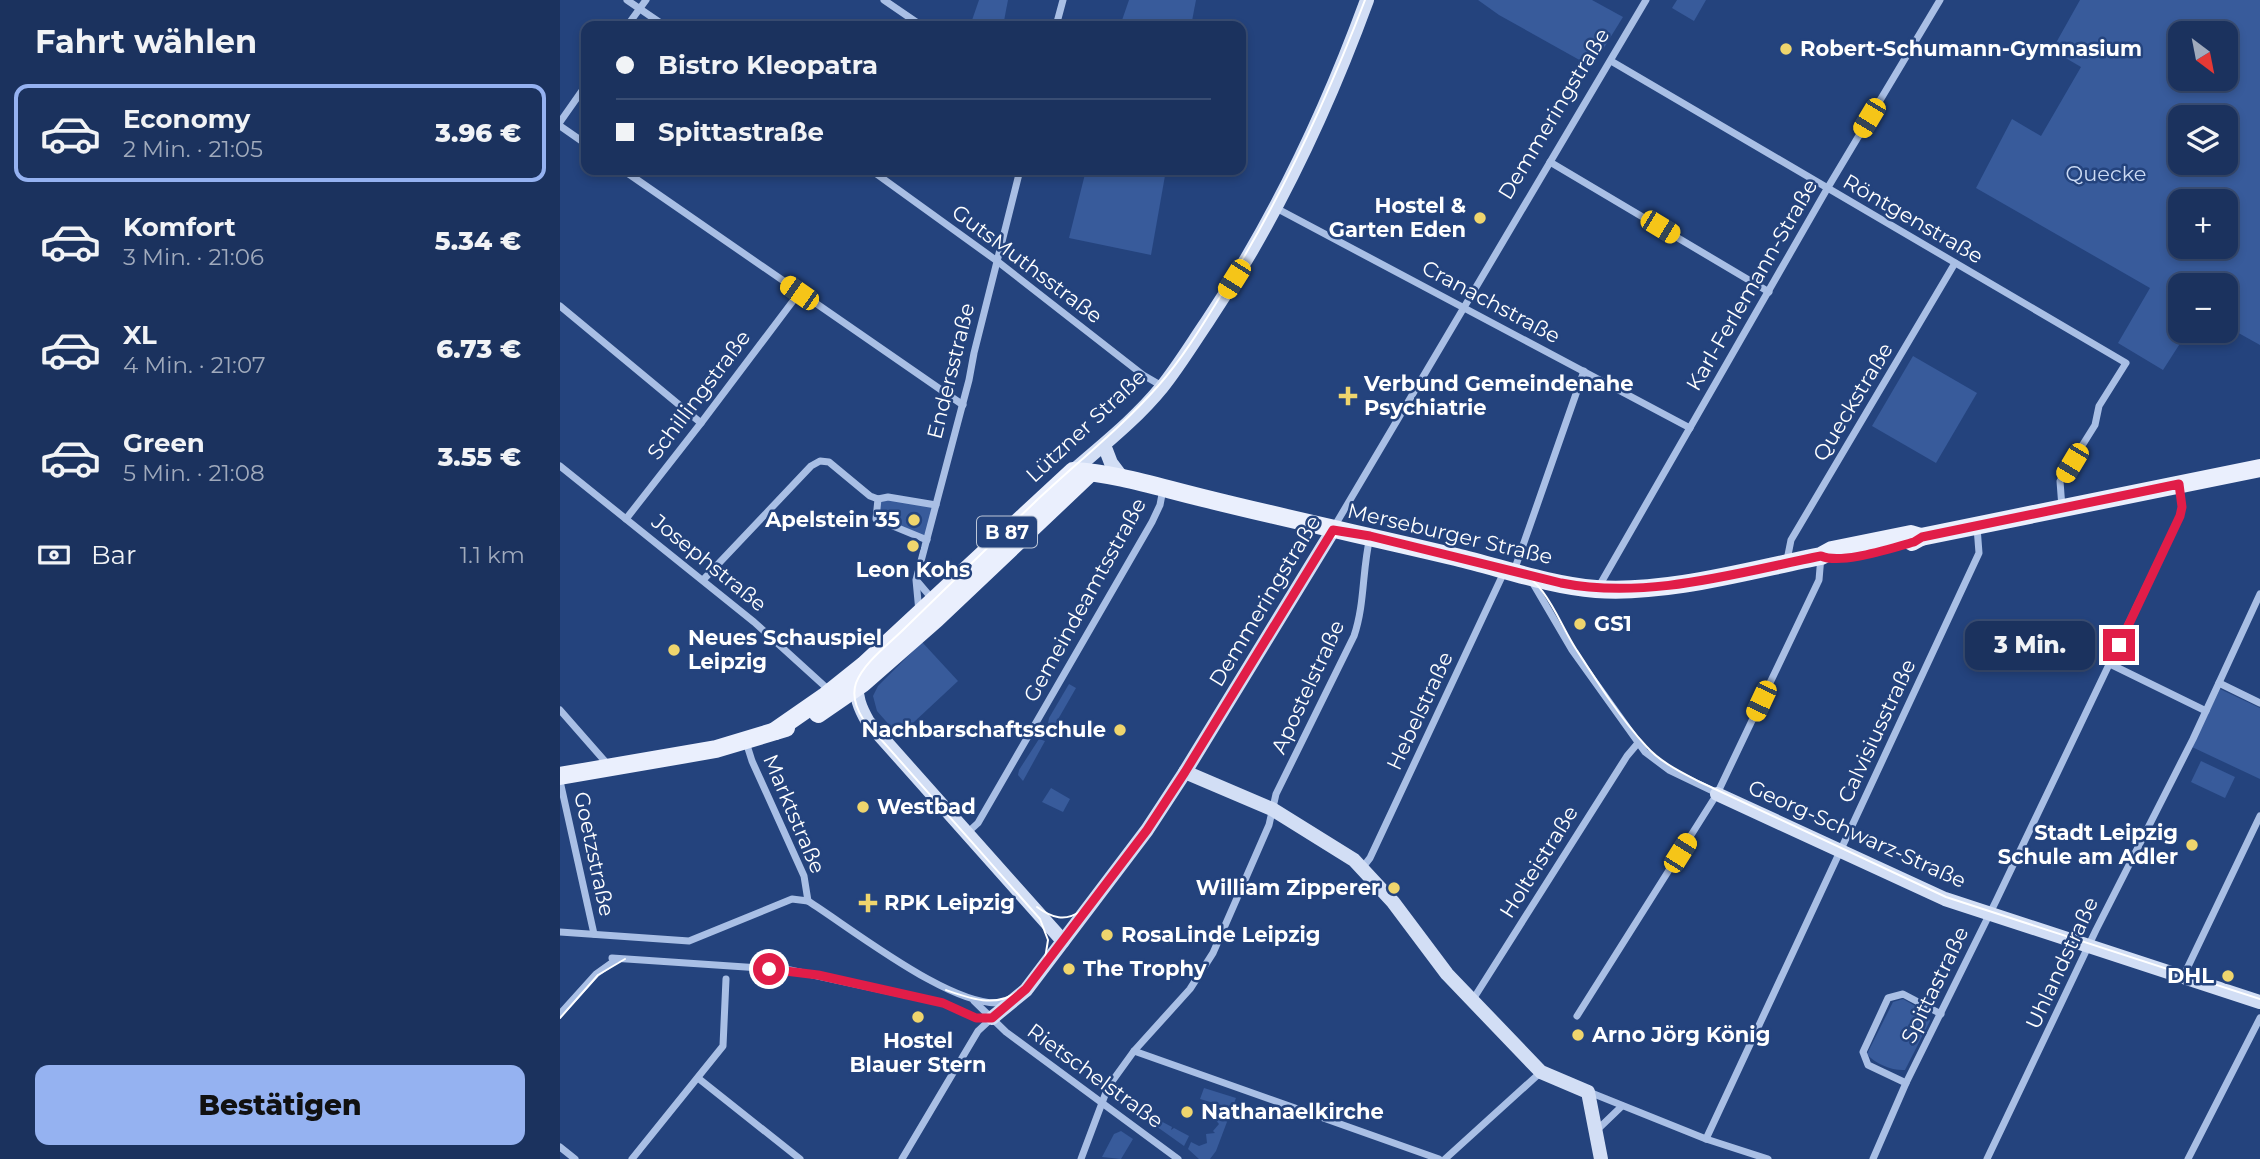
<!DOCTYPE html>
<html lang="de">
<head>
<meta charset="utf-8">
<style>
	body { margin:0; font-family:Montserrat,sans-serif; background:#283e67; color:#f1f3f6; height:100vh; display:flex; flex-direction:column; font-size:26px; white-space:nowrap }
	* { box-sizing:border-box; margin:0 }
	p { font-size:23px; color:#a0aabc }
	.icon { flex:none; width:38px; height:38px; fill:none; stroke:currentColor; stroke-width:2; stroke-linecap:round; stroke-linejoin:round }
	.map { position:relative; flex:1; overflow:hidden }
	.drawer { display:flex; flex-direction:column; background:#1b325e; width:560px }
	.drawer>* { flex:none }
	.hud { position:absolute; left:21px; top:21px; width:665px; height:154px; border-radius:14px; box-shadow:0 4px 10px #0003,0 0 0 2px #394d73; display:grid; align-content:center; height:154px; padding:0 35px; background:#1b325e }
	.needle { width:46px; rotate:148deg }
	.controls { position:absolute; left:1608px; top:21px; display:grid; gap:14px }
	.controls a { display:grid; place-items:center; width:70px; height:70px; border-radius:14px; background:#1b325e; box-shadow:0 4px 10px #0003,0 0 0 2px #394d73; font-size:35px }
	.end { position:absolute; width:32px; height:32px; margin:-16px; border:9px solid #e11d48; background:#fff; box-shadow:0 0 0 4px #fff }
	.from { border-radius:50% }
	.bubble { position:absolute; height:49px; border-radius:14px; background:#1b325e; box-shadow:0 4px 10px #0003,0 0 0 2px #394d73; font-size:23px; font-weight:800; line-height:49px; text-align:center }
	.car { position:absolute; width:21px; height:42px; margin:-21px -10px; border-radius:9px; box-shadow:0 0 5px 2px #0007; background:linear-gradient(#f5c518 24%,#345 0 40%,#f5c518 0 76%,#345 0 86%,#f5c518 0) }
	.hud b { display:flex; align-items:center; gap:24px; height:66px; font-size:26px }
	.hud b+b { border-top:2px solid #394d73 }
	.hud i { width:18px; height:18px; background:#f1f3f6 }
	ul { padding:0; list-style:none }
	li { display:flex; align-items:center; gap:21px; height:98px; margin:0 14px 10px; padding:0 21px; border:4px solid transparent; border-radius:14px }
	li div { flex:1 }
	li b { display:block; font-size:26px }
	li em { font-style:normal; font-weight:800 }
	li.selected { border-color:#95b2f1 }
	li>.icon { width:63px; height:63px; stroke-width:1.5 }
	h2 { padding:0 35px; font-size:32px; line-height:84px }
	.pay { display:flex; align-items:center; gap:18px; height:77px; padding:0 35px; font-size:26px }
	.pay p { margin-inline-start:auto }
	.primary-button { display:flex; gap:14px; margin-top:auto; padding:14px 35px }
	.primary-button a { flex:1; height:80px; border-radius:14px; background:#95b2f1; color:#111; font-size:28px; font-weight:800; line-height:80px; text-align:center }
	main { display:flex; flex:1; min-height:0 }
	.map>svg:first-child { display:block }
	.green { fill:#385b9b; fill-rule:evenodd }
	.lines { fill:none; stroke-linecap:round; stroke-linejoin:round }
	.street { stroke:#a9bfe5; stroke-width:7 }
	.secondary { stroke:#d2def5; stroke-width:14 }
	.primary { stroke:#eaeffd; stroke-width:18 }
	.tram { stroke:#fff; stroke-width:2 }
	.route { stroke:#e11d48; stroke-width:9 }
	.poi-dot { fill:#efd56d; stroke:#24437d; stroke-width:2.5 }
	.labels { text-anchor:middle; stroke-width:5; stroke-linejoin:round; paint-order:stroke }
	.shield { fill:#24437d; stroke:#bdc7d8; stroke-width:2 }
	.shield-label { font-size:19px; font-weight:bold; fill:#fff }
	.poi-label { font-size:21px; font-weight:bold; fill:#fff; stroke:#24437d; text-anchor:start }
	.street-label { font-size:21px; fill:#fff; stroke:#24437d }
	.park-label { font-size:21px; fill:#ccdbf4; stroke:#24437d }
</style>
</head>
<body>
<main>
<section class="drawer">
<h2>Fahrt wählen</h2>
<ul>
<li class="selected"><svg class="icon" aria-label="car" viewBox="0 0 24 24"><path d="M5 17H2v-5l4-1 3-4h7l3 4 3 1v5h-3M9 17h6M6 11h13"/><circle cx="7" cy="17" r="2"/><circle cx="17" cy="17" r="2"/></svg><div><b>Economy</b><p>2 Min. · 21:05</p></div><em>3.96 €</em></li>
<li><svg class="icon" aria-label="car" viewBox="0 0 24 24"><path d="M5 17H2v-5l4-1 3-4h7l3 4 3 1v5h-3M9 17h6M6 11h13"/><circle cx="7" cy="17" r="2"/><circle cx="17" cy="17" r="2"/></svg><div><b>Komfort</b><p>3 Min. · 21:06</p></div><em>5.34 €</em></li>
<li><svg class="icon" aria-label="car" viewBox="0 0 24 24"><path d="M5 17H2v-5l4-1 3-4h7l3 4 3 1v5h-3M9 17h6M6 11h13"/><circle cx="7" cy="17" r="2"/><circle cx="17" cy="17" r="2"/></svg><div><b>XL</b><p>4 Min. · 21:07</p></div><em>6.73 €</em></li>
<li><svg class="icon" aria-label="car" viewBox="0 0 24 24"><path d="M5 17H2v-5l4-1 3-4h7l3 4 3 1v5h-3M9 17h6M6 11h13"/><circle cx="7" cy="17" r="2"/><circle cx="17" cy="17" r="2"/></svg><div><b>Green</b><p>5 Min. · 21:08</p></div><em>3.55 €</em></li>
</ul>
<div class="pay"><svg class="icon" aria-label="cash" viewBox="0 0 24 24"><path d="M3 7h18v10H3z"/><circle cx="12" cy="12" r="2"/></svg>Bar<p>1.1 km</p></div>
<div class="primary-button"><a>Bestätigen</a></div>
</section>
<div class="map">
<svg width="1700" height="1159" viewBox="0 0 1700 1159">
	<rect width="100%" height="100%" fill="#24437d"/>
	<!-- green -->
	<g class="green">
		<polygon points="419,0 448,0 443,26 410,26"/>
		<polygon points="569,0 636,0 631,26 560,26"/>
		<polygon points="918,0 1032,0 1063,17 1032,67 939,15"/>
		<polygon points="1117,0 1146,0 1134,21 1112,8"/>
		<path d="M 1520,0 L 1700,0 L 1700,345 L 1666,326 L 1666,285 L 1620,285 L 1620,331 L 1628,331 L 1603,370 L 1558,343 L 1590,288 L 1416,188 L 1452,119 L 1481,136 L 1521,67 L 1492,50 ZM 1620,33 L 1666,33 L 1666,79 L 1620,79 ZM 1620,117 L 1666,117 L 1666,163 L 1620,163 ZM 1620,201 L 1666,201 L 1666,247 L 1620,247 Z"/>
		<polygon points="526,170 606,170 591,255 509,238"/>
		<polygon points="1353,356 1417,393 1376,463 1312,426"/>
		<polygon points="318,499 376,505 367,540 319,521"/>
		<polygon points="362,642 398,681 339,736 317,711 313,696 318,686"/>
		<polygon points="509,684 516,688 493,728 488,723 489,718"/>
		<polygon points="1660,689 1700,708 1700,779 1632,747"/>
		<polygon points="479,739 485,741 463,781 458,775 459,770"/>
		<polygon points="1641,761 1675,777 1665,798 1631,782"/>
		<polygon points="491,788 510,799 503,812 482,802"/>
		<path d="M 1343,999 L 1366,1012 L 1370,1021 L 1345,1070 C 1333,1071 1315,1064 1307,1054 L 1333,1002 Z"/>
		<polygon points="644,1088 676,1098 656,1151 650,1159 639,1159 628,1149 631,1142 639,1146 647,1143 646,1134 655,1133 653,1131 659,1124 654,1118 662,1114 661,1105 640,1099"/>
		<polygon points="583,1108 597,1115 594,1117 595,1121 597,1119 612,1127 611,1130 614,1128 629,1136 624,1146 579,1114"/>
		<polygon points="561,1131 573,1139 561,1159 542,1157 554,1134"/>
	</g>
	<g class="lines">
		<!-- street -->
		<g class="street">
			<polyline points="67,0 105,26"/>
			<polyline points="324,0 362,26"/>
			<polyline points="67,26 86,0"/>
			<polyline points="496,26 503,0"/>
			<polyline points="1051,61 1566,363 1539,406 1535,425 1500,481 1502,508"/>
			<polyline points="0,122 26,85"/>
			<polyline points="0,126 26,144"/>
			<polyline points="990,162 1209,292"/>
			<polyline points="63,170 403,405"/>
			<polyline points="311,170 437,261 583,375 602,386"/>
			<polyline points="716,208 1130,428"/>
			<polyline points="0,306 141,423"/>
			<polyline points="0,466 194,622 270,691"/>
			<polyline points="318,499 316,519 367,540"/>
			<polyline points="66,519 141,423 239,293"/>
			<polyline points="774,527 1086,0"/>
			<polyline points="1229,562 1228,555 1231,540 1395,263"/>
			<polyline points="954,571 1024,371"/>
			<polyline points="143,580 251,466 260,461 269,462 310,496 318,499 328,497 376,505"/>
			<polyline points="971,580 1012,650 1085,752 1109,770 1157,793"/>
			<polyline points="357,581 374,601"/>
			<polyline points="1038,588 1267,189 1380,0"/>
			<polyline points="359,612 356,580 409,380 414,353 460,170"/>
			<polyline points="1550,664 1646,711"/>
			<polyline points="1659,683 1700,703"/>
			<polyline points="0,710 50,767"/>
			<polyline points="186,742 192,761 244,876 248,901"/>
			<polyline points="0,781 34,934"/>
			<polyline points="407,833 418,823 592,522 600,505 603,489"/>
			<polyline points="803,867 810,858 945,570"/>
			<path d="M 0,932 L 129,941 L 232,899 L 248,901 C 291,928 398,1013 445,1002"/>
			<polyline points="52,958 230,970 383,1003 416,1018 432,1018"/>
			<polyline points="1623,977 1700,816"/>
			<polyline points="414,1001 446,1032 618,1159"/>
			<polyline points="912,1001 1067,756 1078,743"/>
			<polyline points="0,1014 36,974 57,959"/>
			<polyline points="1017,1016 1157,794 1259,580 1261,556"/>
			<polyline points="574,1051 879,1159"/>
			<polyline points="138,1078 240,1159"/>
			<polyline points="1346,1083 1308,1065 1303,1052 1328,998 1343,994 1381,1014"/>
			<polyline points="1029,1092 1146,1139 1208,1159"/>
			<polyline points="1036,1131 1062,1106"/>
			<polyline points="1146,1139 1419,553 1417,527"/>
			<polyline points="0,1147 15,1159"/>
			<polyline points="72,1159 163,1046 166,979"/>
			<polyline points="342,1159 418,1031 432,1018"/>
			<path d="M 521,1159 L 548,1087 L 574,1051 L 630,989 L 653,953 L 709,825 L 716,794 L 794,636 C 805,604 802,570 810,537"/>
			<polyline points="885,1159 981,1072"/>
			<polyline points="1313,1159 1346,1083 1436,901 1620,516 1622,507 1619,485"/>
			<polyline points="1427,1159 1536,930 1633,739 1700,594"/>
			<polyline points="1628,1159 1700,1018"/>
		</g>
		<!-- secondary -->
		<g class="secondary">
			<polyline points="546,450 551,463 563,479"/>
			<path d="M 513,471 C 544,444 576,419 602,387 C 618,367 632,344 647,322 C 714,222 766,112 807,0"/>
			<path d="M 297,680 C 295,696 300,708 308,722 L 503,941"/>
			<polyline points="625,772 712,809 794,860 833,902 887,974 981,1072 1028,1092 1041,1159"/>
			<polyline points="1157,794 1385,899 1700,1002"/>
			<polyline points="432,1018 466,990 587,830 625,772 773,530"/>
		</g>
		<!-- primary -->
		<g class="primary">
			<polyline points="1352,542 1361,537 1700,468"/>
			<polyline points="258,714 303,683 376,619 530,473"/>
			<path d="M 215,731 L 264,697 L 304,665 L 513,471 C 556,473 601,488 643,498 C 727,519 812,537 896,557 C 942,568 988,585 1036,589 C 1108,594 1190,570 1261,556 L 1272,550 L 1351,534 L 1361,537"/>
			<polyline points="0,776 156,749 226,728"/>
		</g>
		<!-- tram -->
		<g class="tram">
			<path d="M 477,907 C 492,918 505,922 521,911"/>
			<path d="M 485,959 L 488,940 L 480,919 L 303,719 C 296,708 292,695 296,683 C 304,662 329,644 345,628 C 388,586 431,544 474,503 C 515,464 560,429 598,386 C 622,359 642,326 661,295 C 719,202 766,102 805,0"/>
			<path d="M 386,990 C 414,1000 439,1009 464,987 L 585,828 L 623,771 L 757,553 L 768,540 L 778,535 L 799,532 L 828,537 L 955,569 C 986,581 999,623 1016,649 C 1036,680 1061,719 1086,746 C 1100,762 1121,772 1140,782 L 1386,897 L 1700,999"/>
			<polyline points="0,1018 38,975 65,959"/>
		</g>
	</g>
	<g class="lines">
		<!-- route -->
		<path class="route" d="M 209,969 L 258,975 L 307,986 L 383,1003 L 416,1018 L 432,1018 L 466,989 L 587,830 L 625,772 L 773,530 L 810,536 L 1001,583 C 1087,600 1176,573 1261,556 C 1282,565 1331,548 1354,542 L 1362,537 L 1619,484 L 1622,507 L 1620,516 L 1559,645"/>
	</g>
	<!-- markers -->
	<g class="poi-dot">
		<circle cx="1226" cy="49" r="7"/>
		<circle cx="920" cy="218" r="7"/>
		<path d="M784.5 385.5h7v7h7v7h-7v7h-7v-7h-7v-7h7z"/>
		<circle cx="354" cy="520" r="7"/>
		<circle cx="353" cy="546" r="7"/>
		<circle cx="1020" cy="624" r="7"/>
		<circle cx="114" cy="650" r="7"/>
		<circle cx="560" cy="730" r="7"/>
		<circle cx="303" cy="807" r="7"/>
		<circle cx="1632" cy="845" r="7"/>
		<circle cx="834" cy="888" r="7"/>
		<path d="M304.5 892.5h7v7h7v7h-7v7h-7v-7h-7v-7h7z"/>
		<circle cx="547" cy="935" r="7"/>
		<circle cx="509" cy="969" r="7"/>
		<circle cx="1668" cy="976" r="7"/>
		<circle cx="358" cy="1017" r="7"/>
		<circle cx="1018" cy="1035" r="7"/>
		<circle cx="627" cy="1112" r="7"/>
	</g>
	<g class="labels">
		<!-- shield labels -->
		<rect class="shield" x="417" y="516.5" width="60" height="31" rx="5"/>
		<g class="shield-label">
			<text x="447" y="539">B 87</text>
		</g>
		<!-- poi labels -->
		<g class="poi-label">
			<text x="1240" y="56">Robert-Schumann-Gymnasium</text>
			<text x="906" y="213" text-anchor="end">Hostel &amp;<tspan x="906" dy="24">Garten Eden</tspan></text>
			<text x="804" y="391">Verbund Gemeindenahe<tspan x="804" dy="24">Psychiatrie</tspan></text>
			<text x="340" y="527" text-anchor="end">Apelstein 35</text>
			<text x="353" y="577" text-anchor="middle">Leon Kohs</text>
			<text x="1034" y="631">GS1</text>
			<text x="128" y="645">Neues Schauspiel<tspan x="128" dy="24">Leipzig</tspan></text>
			<text x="546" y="737" text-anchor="end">Nachbarschaftsschule</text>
			<text x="317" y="814">Westbad</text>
			<text x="1618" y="840" text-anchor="end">Stadt Leipzig<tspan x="1618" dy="24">Schule am Adler</tspan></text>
			<text x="820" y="895" text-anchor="end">William Zipperer</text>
			<text x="324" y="910">RPK Leipzig</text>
			<text x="561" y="942">RosaLinde Leipzig</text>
			<text x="523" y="976">The Trophy</text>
			<text x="1654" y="983" text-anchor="end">DHL</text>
			<text x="1032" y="1042">Arno Jörg König</text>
			<text x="358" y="1048" text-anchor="middle">Hostel<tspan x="358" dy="24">Blauer Stern</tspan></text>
			<text x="641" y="1119">Nathanaelkirche</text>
		</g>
		<!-- street labels -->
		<g class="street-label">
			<text transform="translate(994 114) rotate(-59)" y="7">Demmeringstraße</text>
			<text transform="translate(1353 219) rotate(30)" y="7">Röntgenstraße</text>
			<text transform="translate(467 264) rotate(37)" y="7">GutsMuthsstraße</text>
			<text transform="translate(1192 285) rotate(-60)" y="7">Karl-Ferlemann-Straße</text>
			<text transform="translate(931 302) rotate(28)" y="7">Cranachstraße</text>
			<text transform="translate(391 371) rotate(-76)" y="7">Endersstraße</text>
			<text transform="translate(139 395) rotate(-53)" y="7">Schillingstraße</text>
			<text transform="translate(1293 402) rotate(-59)" y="7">Queckstraße</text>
			<text transform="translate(526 426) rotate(-43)" y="7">Lützner Straße</text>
			<text transform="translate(890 534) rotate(13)" y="7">Merseburger Straße</text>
			<text transform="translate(149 563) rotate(39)" y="7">Josephstraße</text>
			<text transform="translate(525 600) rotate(-61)" y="7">Gemeindeamtsstraße</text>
			<text transform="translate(705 601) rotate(-59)" y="7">Demmeringstraße</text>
			<text transform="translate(748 687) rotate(-65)" y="7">Apostelstraße</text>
			<text transform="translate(860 711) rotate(-65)" y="7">Hebelstraße</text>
			<text transform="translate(1317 731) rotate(-65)" y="7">Calvisiusstraße</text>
			<text transform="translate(234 814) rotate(67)" y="7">Marktstraße</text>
			<text transform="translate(1297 834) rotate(24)" y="7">Georg-Schwarz-Straße</text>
			<text transform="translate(34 854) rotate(78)" y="7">Goetzstraße</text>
			<text transform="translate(979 862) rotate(-58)" y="7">Holteistraße</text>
			<text transform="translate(1502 963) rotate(-65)" y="7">Uhlandstraße</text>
			<text transform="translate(1375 985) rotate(-64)" y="7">Spittastraße</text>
			<text transform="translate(535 1076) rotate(36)" y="7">Rietschelstraße</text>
		</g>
		<!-- park labels -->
		<g class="park-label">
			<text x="1546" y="181">Quecke</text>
		</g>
	</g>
</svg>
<div class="controls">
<a><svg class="needle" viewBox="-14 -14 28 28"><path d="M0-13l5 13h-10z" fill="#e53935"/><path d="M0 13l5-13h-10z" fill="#a0aabc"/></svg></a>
<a><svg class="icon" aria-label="layers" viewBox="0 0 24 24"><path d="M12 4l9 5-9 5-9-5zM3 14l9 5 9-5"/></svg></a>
<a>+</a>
<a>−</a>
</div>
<i class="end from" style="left:209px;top:969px"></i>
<i class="end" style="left:1559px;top:645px"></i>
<div class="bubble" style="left:1405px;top:621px;width:130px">3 Min.</div>
<i class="car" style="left:1309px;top:118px;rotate:211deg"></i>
<i class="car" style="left:1100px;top:227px;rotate:121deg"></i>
<i class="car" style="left:674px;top:279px;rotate:212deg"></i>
<i class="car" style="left:239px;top:293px;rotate:305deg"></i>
<i class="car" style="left:1512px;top:463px;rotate:211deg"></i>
<i class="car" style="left:1201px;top:701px;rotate:205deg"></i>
<i class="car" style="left:1120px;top:853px;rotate:32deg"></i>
<div class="hud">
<b><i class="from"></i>Bistro Kleopatra</b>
<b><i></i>Spittastraße</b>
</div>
</div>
</main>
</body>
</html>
